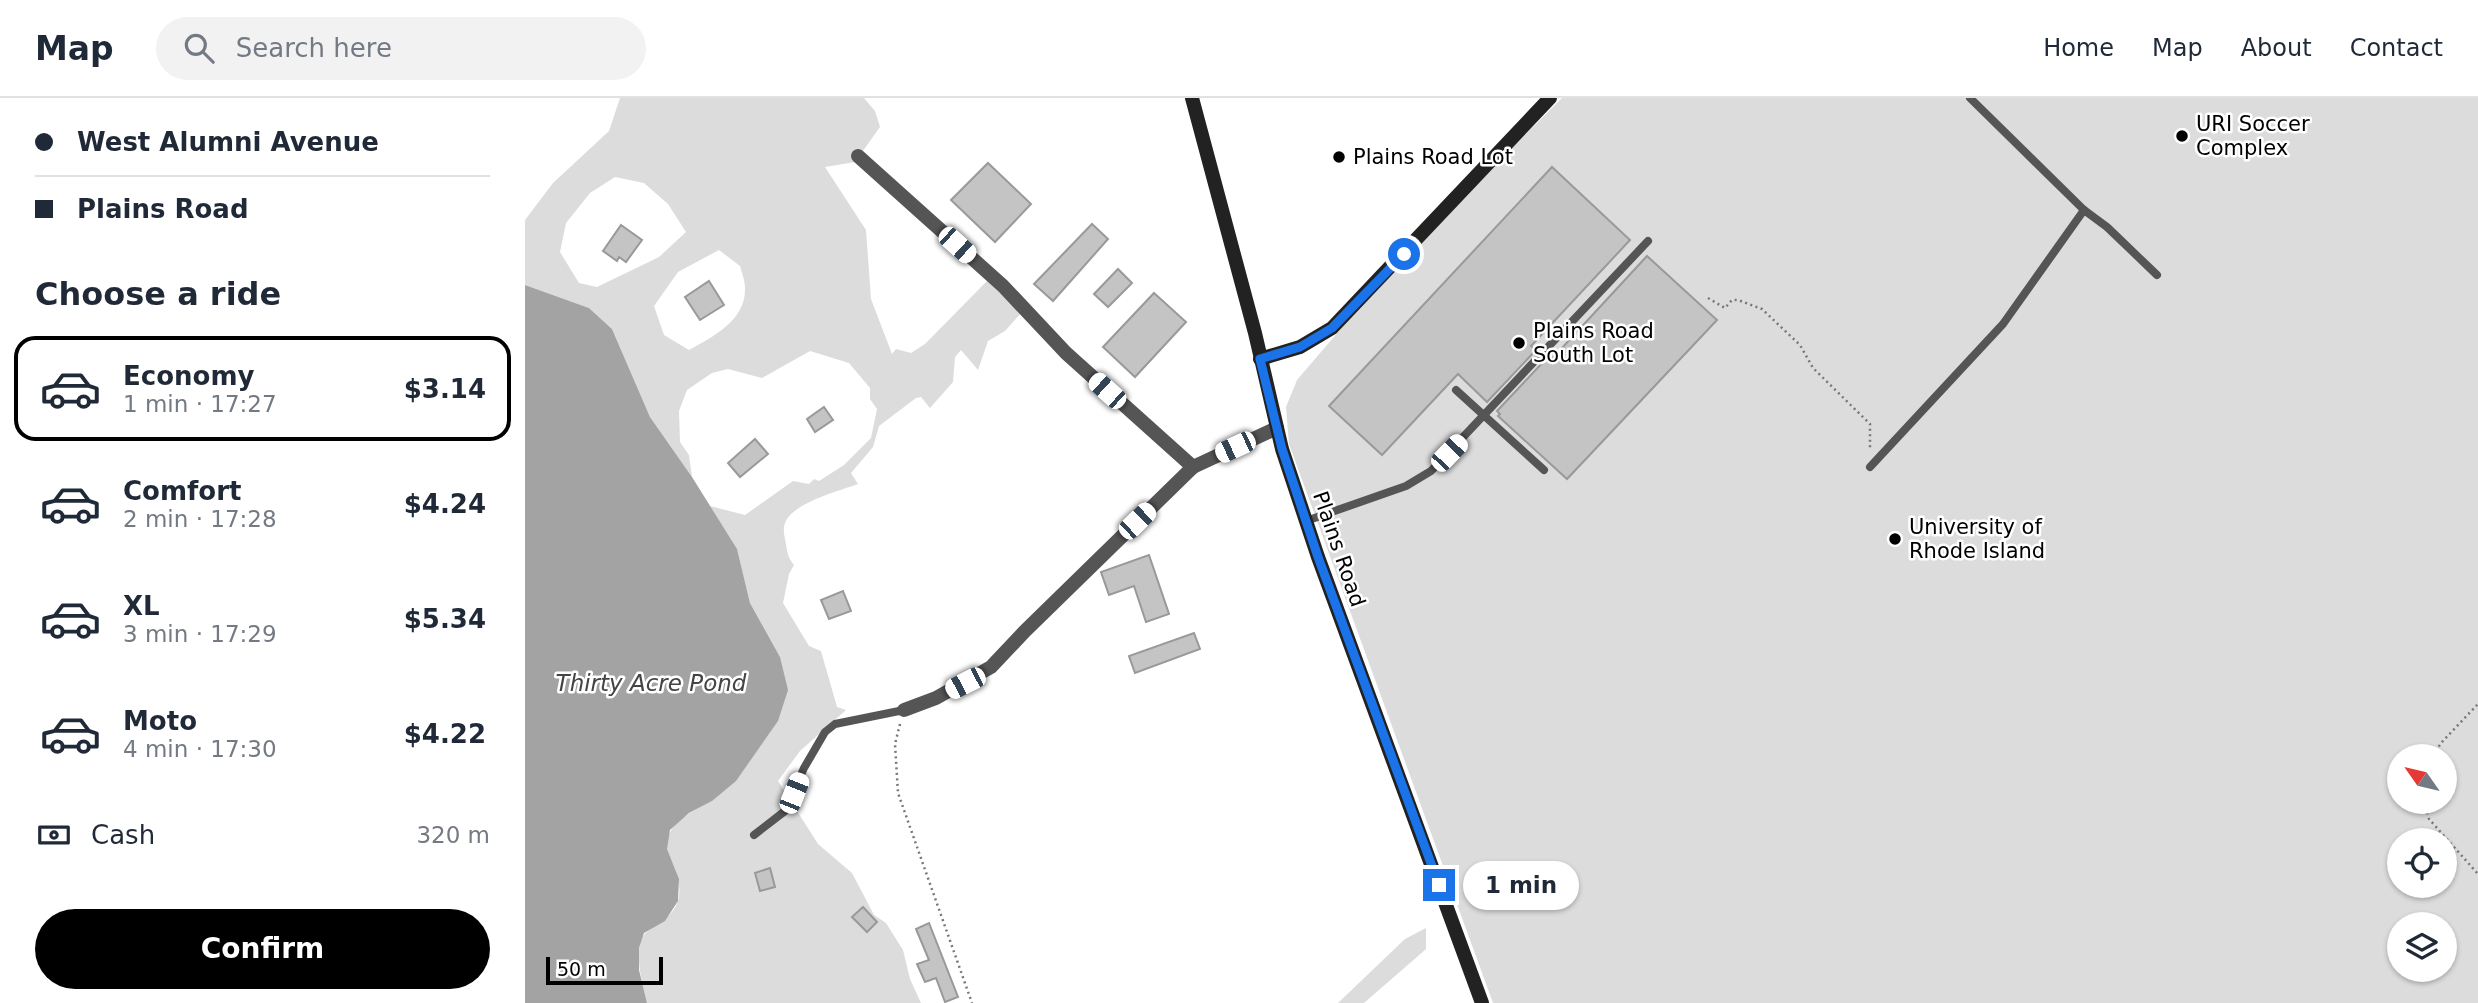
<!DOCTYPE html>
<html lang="en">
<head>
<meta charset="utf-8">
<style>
	body { margin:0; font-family:"DejaVu Sans",sans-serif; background:#f2f2f3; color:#1f2937; height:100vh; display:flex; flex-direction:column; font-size:26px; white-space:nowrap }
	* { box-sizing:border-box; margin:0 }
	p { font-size:23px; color:#747a83 }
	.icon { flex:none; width:38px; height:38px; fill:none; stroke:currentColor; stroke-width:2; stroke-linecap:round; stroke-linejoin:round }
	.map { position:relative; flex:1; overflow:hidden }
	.drawer { display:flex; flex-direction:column; background:#fff; width:525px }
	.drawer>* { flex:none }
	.guide { display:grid; align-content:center; height:154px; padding:0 35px; background:#fff }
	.needle { width:46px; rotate:304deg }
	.buttons { position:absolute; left:1862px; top:646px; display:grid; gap:14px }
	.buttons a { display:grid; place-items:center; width:70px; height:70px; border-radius:50%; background:#fff; box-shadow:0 2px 5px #0004; font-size:35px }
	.scale { position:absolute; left:21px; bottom:18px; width:117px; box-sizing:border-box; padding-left:7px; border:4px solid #000; border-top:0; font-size:19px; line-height:24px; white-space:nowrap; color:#000; -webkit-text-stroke:5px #fff; paint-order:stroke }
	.end { position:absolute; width:32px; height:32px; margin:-16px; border:9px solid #1a73e8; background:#fff; box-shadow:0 0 0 4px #fff }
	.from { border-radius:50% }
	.bubble { position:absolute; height:49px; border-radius:24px; background:#fff; box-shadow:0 2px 5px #0004; font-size:23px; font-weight:800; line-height:49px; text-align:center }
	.car { position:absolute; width:21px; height:42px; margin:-21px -10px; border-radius:9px; box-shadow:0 0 5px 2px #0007; background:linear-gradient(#fff 24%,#345 0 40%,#fff 0 76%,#345 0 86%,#fff 0) }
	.guide b { display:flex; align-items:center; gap:24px; height:66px; font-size:26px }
	.guide b+b { border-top:2px solid #e0e1e3 }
	.guide i { width:18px; height:18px; background:#1f2937 }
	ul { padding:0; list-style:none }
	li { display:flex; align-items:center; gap:21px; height:105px; margin:0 14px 10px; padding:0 21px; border:4px solid transparent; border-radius:21px }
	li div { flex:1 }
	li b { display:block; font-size:26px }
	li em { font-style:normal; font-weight:800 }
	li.active { border-color:#000 }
	li>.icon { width:63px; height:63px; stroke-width:1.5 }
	h2 { padding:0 35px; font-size:32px; line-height:84px }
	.pay { display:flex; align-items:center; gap:18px; height:77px; padding:0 35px; font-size:26px }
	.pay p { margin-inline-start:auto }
	.button { display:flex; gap:14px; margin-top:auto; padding:14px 35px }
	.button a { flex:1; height:80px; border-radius:42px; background:#000; color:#fff; font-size:28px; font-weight:800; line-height:80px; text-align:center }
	header { display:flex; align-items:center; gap:42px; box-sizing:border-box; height:98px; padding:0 35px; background:#fff; border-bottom:2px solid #e0e1e3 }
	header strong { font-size:33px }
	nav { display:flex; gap:38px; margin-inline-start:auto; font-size:24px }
	.search { width:490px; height:63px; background:#f2f2f3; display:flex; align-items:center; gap:18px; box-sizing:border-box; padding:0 24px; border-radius:38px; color:#747a83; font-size:26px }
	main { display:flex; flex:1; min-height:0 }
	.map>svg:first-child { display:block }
	.green { fill:#dcdcdc; fill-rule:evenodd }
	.water { fill:#a3a3a3 }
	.building { fill:#c4c4c4; stroke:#999; stroke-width:2 }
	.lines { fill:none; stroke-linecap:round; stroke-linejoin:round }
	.path { stroke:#777; stroke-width:2.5; stroke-dasharray:2 3.5; stroke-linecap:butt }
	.lane { stroke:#555; stroke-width:8 }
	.street { stroke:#555; stroke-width:14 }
	.secondary { stroke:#222; stroke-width:14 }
	.route { stroke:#1a73e8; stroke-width:9 }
	.poi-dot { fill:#000; stroke:#fff; stroke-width:2.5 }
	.labels { text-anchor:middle; stroke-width:5; stroke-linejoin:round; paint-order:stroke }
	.poi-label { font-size:21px; fill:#000; stroke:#fff; text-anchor:start }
	.street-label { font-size:21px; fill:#000; stroke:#fff }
	.water-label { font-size:23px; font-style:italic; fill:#444; stroke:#fff }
</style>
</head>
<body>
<header>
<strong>Map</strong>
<div class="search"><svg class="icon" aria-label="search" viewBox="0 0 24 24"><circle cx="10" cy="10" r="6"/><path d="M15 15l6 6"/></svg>Search here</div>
<nav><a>Home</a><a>Map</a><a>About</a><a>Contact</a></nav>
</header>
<main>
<section class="drawer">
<div class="guide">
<b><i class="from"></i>West Alumni Avenue</b>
<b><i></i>Plains Road</b>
</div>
<h2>Choose a ride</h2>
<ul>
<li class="active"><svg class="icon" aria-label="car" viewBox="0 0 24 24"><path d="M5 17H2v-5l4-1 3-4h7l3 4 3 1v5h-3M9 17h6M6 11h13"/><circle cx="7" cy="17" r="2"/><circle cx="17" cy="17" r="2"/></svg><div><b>Economy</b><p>1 min · 17:27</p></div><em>$3.14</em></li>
<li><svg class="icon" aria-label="car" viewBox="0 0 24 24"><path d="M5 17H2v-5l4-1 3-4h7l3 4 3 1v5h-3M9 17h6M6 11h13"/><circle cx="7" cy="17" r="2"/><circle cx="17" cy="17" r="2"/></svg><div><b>Comfort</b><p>2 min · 17:28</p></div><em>$4.24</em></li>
<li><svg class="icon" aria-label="car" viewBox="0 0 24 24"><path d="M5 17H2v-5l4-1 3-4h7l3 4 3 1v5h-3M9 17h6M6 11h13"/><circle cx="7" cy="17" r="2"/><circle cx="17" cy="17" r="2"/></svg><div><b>XL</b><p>3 min · 17:29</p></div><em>$5.34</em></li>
<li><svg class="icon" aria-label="car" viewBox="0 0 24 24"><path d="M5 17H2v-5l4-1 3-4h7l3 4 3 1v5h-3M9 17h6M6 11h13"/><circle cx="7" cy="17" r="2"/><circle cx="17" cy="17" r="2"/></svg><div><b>Moto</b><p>4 min · 17:30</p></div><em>$4.22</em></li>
</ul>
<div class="pay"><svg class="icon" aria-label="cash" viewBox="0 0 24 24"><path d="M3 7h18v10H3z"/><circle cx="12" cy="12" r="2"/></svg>Cash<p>320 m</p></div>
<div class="button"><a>Confirm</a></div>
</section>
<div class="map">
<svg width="1953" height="905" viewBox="0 0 1953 905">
	<rect width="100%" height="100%" fill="#fff"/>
	<!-- green -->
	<g class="green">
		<path d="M 95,0 L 339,0 L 350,13 L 355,29 L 330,64 L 300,69 L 341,132 L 346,201 L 367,256 L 371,251 L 386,255 L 400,246 L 463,182 L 498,213 L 480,233 L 463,243 L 453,272 L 436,252 L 430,259 L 428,284 L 405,310 L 396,299 L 391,300 L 354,328 L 348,349 L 326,375 L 333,386 C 314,393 267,405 260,425 C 258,430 259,436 260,441 C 262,451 262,459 269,467 L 264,476 L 258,505 L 284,548 L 296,553 L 312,609 L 321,612 L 275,653 L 253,683 L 293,746 L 327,775 L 349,817 L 361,825 L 378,852 L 385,881 L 396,905 L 122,905 C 118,887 105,846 123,833 C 135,824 148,818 153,803 C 156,793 154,781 150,771 C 148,765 143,758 142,751 C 139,726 168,713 187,703 L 255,559 L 225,505 L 212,452 L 185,408 L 220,417 L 268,383 L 284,386 L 289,381 L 294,383 L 319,367 L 346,340 L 352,311 L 345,301 L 345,290 L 324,265 L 285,253 L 237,280 L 203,271 L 187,275 L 162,292 L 154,313 L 155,344 L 164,357 L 167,379 L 125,319 L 87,231 L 64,210 L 0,187 L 0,122 L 28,85 L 84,33 ZM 90,79 L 119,85 L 143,106 L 161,134 L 134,159 L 72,189 L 54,185 L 35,154 L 41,125 L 65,95 ZM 194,152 L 215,168 C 217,175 220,183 220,190 C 221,222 189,238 164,252 L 139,237 L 129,208 L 153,174 Z"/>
		<path d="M 1037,0 L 1953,0 L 1953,905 L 968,905 L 764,346 L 761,309 L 772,282 L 879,157 ZM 1874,658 L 1920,658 L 1920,704 L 1874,704 ZM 1874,742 L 1920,742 L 1920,788 L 1874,788 ZM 1874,826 L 1920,826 L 1920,872 L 1874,872 Z"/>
		<polygon points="901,830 901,851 839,905 813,905 880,841"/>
	</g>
	<!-- water -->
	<polygon class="water" points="0,187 64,210 87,231 125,319 167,379 212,451 225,505 255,559 263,592 253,623 211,683 187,703 164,715 145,732 142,751 154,781 153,803 140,823 119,835 114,850 114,872 122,905 0,905"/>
	<!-- building -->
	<g class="building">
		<polygon points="463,65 506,106 470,144 426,102"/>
		<polygon points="1027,69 1105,142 1006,248 1011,252 962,304 933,276 857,357 804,308"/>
		<polygon points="567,126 583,141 528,203 509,186"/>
		<polygon points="96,127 117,142 101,164 94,159 92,163 78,153"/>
		<polygon points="1122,158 1192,222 1042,381 973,318 975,316 972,313 1021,261 1024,264"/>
		<polygon points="593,171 607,185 583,209 569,196"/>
		<polygon points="184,183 199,207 175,222 160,199"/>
		<polygon points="629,195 661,224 610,279 578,249"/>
		<polygon points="299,309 308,322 290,334 282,321"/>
		<polygon points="230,341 243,356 215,379 203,365"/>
		<polygon points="624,457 644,516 621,524 609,488 584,497 576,474"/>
		<polygon points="318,493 326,513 304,521 296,502"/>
		<polygon points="669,535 675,551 610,575 604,558"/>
		<polygon points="245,770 250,789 235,793 230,775"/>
		<polygon points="338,809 352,824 342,834 327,819"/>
		<polygon points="404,825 433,899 420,904 411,880 400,884 392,866 404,862 391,831"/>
	</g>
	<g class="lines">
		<!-- path -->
		<g class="path">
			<polyline points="1183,200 1200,210 1207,202 1213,202 1237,211 1275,247 1288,270 1345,326 1345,352"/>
			<polyline points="375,626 370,646 373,695 447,905"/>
			<polyline points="1908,658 1916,645 1953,606"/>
			<polyline points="1899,704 1904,721 1953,776"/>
		</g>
		<!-- lane -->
		<g class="lane">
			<polyline points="1445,0 1559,112 1582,129 1632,177"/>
			<polyline points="931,292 1019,372"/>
			<polyline points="1345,369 1478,226 1559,112"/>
			<polyline points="781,423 881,388 906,373 1123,143"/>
			<polyline points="229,737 260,713 279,670 300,634 310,626 379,612"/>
		</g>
		<!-- street -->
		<g class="street">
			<polyline points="333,58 478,188 541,255 668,369"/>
			<polyline points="379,612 411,600 466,569 500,533 668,369 752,330"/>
		</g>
		<!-- secondary -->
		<g class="secondary">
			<polyline points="667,0 730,235 757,351 793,459 957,905"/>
			<polyline points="735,261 775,249 807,230 1025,0"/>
		</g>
	</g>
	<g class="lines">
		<!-- route -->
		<polyline class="route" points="879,156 807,230 775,249 735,261 757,351 793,459 914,787"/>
	</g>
	<!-- markers -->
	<g class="poi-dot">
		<circle cx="1657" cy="38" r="7"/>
		<circle cx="814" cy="59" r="7"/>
		<circle cx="994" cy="245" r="7"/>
		<circle cx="1370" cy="441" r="7"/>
	</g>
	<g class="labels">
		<!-- poi labels -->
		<g class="poi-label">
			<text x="1671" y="33">URI Soccer<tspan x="1671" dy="24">Complex</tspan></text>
			<text x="828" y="66">Plains Road Lot</text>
			<text x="1008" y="240">Plains Road<tspan x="1008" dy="24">South Lot</tspan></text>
			<text x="1384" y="436">University of<tspan x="1384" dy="24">Rhode Island</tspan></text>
		</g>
		<!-- street labels -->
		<g class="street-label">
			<text transform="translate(814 451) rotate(71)" y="7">Plains Road</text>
		</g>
		<!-- water labels -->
		<g class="water-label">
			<text x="126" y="593">Thirty Acre Pond</text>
		</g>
	</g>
</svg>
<div class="buttons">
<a><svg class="needle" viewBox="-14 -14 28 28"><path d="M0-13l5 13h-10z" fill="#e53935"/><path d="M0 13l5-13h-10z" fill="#747a83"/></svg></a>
<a><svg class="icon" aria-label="locate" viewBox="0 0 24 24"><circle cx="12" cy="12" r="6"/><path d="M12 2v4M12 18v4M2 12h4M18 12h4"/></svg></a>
<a><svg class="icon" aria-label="layers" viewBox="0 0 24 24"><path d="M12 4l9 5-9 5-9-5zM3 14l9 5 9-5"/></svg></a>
</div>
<div class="scale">50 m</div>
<i class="end from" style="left:879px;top:156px"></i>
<i class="end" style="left:914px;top:787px"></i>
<div class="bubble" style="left:938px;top:763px;width:116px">1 min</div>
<i class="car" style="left:432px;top:147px;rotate:132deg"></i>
<i class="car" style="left:582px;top:293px;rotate:312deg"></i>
<i class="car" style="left:710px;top:349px;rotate:245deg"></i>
<i class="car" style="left:924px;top:355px;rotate:44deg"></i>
<i class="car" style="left:612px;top:423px;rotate:46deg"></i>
<i class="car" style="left:440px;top:585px;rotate:243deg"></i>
<i class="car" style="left:269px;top:695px;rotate:22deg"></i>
</div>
</main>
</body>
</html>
